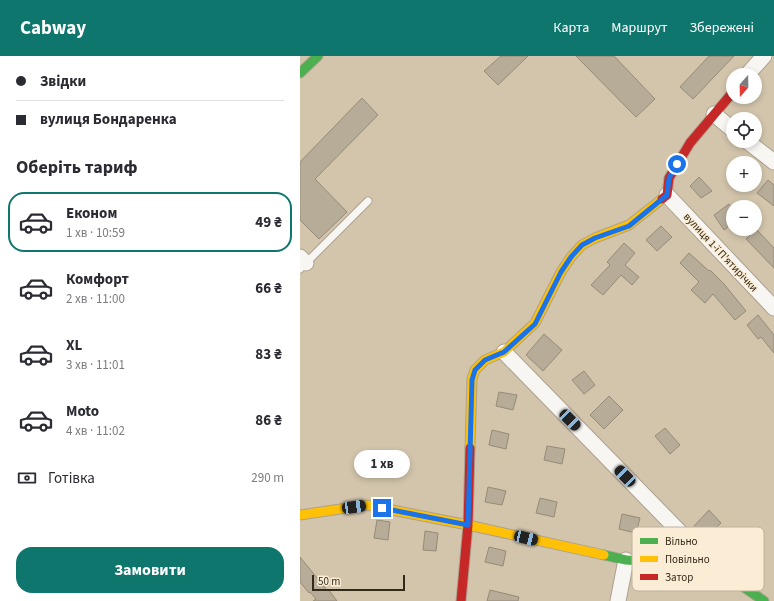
<!DOCTYPE html>
<html lang="uk">
<head>
<meta charset="utf-8">
<style>
	body { margin:0; font-family:"Source Sans 3",sans-serif; background:#f2f2f3; color:#2b2b33; height:100vh; display:flex; flex-direction:column; font-size:15px; white-space:nowrap }
	* { box-sizing:border-box; margin:0 }
	p { font-size:13px; color:#7c7c81 }
	.icon { flex:none; width:22px; height:22px; fill:none; stroke:currentColor; stroke-width:2; stroke-linecap:round; stroke-linejoin:round }
	.map { position:relative; flex:1; overflow:hidden }
	.side { display:flex; flex-direction:column; background:#fff; width:300px }
	.side>* { flex:none }
	.top-card { display:grid; align-content:center; height:88px; padding:0 16px; background:#fff }
	.needle { width:26px; rotate:200deg }
	.controls { position:absolute; left:426px; top:12px; display:grid; gap:8px }
	.controls a { display:grid; place-items:center; width:36px; height:36px; border-radius:50%; background:#fff; box-shadow:0 2px 6px #0003; font-size:20px }
	.scale { position:absolute; left:12px; bottom:10px; width:93px; box-sizing:border-box; padding-left:4px; border:2px solid #332917; border-top:0; font-size:11px; line-height:14px; white-space:nowrap; color:#332917; -webkit-text-stroke:3px #faecd5; paint-order:stroke }
	.end { position:absolute; width:18px; height:18px; margin:-9px; border:5px solid #1a73e8; background:#fff; box-shadow:0 0 0 2px #fff }
	.from { border-radius:50% }
	.bubble { position:absolute; height:28px; border-radius:14px; background:#fff; box-shadow:0 2px 6px #0003; font-size:13px; font-weight:700; line-height:28px; text-align:center }
	.car { position:absolute; width:12px; height:24px; margin:-12px -6px; border-radius:5px; box-shadow:0 0 3px 1px #0007; background:linear-gradient(#222 24%,#8ab4d8 0 40%,#222 0 76%,#8ab4d8 0 86%,#222 0) }
	.top-card b { display:flex; align-items:center; gap:14px; height:38px; font-size:15px }
	.top-card b+b { border-top:1px solid #e1e1e2 }
	.top-card i { width:10px; height:10px; background:#2b2b33 }
	ul { padding:0; list-style:none }
	li { display:flex; align-items:center; gap:12px; height:60px; margin:0 8px 6px; padding:0 8px; border:2px solid transparent; border-radius:16px }
	li div { flex:1 }
	li b { display:block; font-size:15px }
	li em { font-style:normal; font-weight:700 }
	li.on { border-color:#0f766e }
	li>.icon { width:36px; height:36px; stroke-width:1.5 }
	h2 { padding:0 16px; font-size:18px; line-height:48px }
	.pay { display:flex; align-items:center; gap:10px; height:44px; padding:0 16px; font-size:15px }
	.pay p { margin-inline-start:auto }
	.action { display:flex; gap:8px; margin-top:auto; padding:8px 16px }
	.action a { flex:1; height:46px; border-radius:16px; background:#0f766e; color:#fff; font-size:16px; font-weight:700; line-height:46px; text-align:center }
	header { display:flex; align-items:center; gap:24px; box-sizing:border-box; height:56px; padding:0 20px; background:#0f766e; color:#fff }
	header strong { font-size:19px }
	nav { display:flex; gap:22px; margin-inline-start:auto; font-size:14px }
	main { display:flex; flex:1; min-height:0 }
	.map>svg:first-child { display:block }
	.building { fill:#b7ac98; stroke:#968b78 }
	.lines { fill:none; stroke-linecap:round; stroke-linejoin:round }
	.lane-casing { stroke:#aca18e; stroke-width:9 }
	.street-casing { stroke:#aca18e; stroke-width:17 }
	.fast-casing { stroke:#aca18e; stroke-width:11 }
	.slow-casing { stroke:#aca18e; stroke-width:11 }
	.jam-casing { stroke:#aca18e; stroke-width:11 }
	.lane { stroke:#f8f6f3; stroke-width:7 }
	.street { stroke:#f8f6f3; stroke-width:15 }
	.fast { stroke:#4caf50; stroke-width:9 }
	.slow { stroke:#ffc107; stroke-width:9 }
	.jam { stroke:#c62828; stroke-width:9 }
	.route { stroke:#1a73e8; stroke-width:5 }
	.labels { text-anchor:middle; stroke-width:3; stroke-linejoin:round; paint-order:stroke }
	.street-label { font-size:11px; fill:#332917; stroke:#faecd5 }
	.key { fill:#faecd5; stroke:#beb29c; stroke-width:1 }
	.key-label { font-size:11px; fill:#332917 }
</style>
</head>
<body>
<header>
<strong>Cabway</strong>
<nav><a>Карта</a><a>Маршрут</a><a>Збережені</a></nav>
</header>
<main>
<section class="side">
<div class="top-card">
<b><i class="from"></i>Звідки</b>
<b><i></i>вулиця Бондаренка</b>
</div>
<h2>Оберіть тариф</h2>
<ul>
<li class="on"><svg class="icon" aria-label="car" viewBox="0 0 24 24"><path d="M5 17H2v-5l4-1 3-4h7l3 4 3 1v5h-3M9 17h6M6 11h13"/><circle cx="7" cy="17" r="2"/><circle cx="17" cy="17" r="2"/></svg><div><b>Економ</b><p>1 хв · 10:59</p></div><em>49 ₴</em></li>
<li><svg class="icon" aria-label="car" viewBox="0 0 24 24"><path d="M5 17H2v-5l4-1 3-4h7l3 4 3 1v5h-3M9 17h6M6 11h13"/><circle cx="7" cy="17" r="2"/><circle cx="17" cy="17" r="2"/></svg><div><b>Комфорт</b><p>2 хв · 11:00</p></div><em>66 ₴</em></li>
<li><svg class="icon" aria-label="car" viewBox="0 0 24 24"><path d="M5 17H2v-5l4-1 3-4h7l3 4 3 1v5h-3M9 17h6M6 11h13"/><circle cx="7" cy="17" r="2"/><circle cx="17" cy="17" r="2"/></svg><div><b>XL</b><p>3 хв · 11:01</p></div><em>83 ₴</em></li>
<li><svg class="icon" aria-label="car" viewBox="0 0 24 24"><path d="M5 17H2v-5l4-1 3-4h7l3 4 3 1v5h-3M9 17h6M6 11h13"/><circle cx="7" cy="17" r="2"/><circle cx="17" cy="17" r="2"/></svg><div><b>Moto</b><p>4 хв · 11:02</p></div><em>86 ₴</em></li>
</ul>
<div class="pay"><svg class="icon" aria-label="cash" viewBox="0 0 24 24"><path d="M3 7h18v10H3z"/><circle cx="12" cy="12" r="2"/></svg>Готівка<p>290 m</p></div>
<div class="action"><a>Замовити</a></div>
</section>
<div class="map">
<svg width="474" height="545" viewBox="0 0 474 545">
	<rect width="100%" height="100%" fill="#d3c5ac"/>
	<!-- building -->
	<g class="building">
		<polygon points="201,0 228,0 198,29 184,15"/>
		<polygon points="276,0 314,0 355,43 336,61"/>
		<polygon points="409,0 434,0 393,43 380,31"/>
		<polygon points="62,42 78,59 15,123 47,156 19,183 0,164 0,106"/>
		<polygon points="399,121 412,135 401,142 390,130"/>
		<polygon points="468,124 474,129 474,150 457,137"/>
		<polygon points="429,148 433,153 433,167 424,174 414,159"/>
		<polygon points="361,170 372,181 357,195 346,184"/>
		<polygon points="456,173 474,192 474,212 446,183"/>
		<polygon points="324,187 335,197 325,209 339,221 332,229 321,219 303,239 291,229 310,209 307,206"/>
		<polygon points="389,197 409,215 410,214 424,228 446,255 435,264 413,238 405,247 391,234 399,226 380,207"/>
		<polygon points="458,259 474,279 474,297 461,281 458,283 447,269"/>
		<polygon points="244,278 262,294 243,315 226,299"/>
		<polygon points="284,315 295,329 284,338 272,324"/>
		<polygon points="199,336 217,339 213,354 196,350"/>
		<polygon points="309,340 323,354 304,373 290,359"/>
		<polygon points="365,372 380,389 370,398 355,380"/>
		<polygon points="192,374 209,378 206,393 189,389"/>
		<polygon points="247,390 265,393 262,408 244,404"/>
		<polygon points="188,431 206,435 202,449 185,446"/>
		<polygon points="240,442 257,446 254,461 236,457"/>
		<polygon points="409,454 421,467 405,482 394,470"/>
		<polygon points="322,458 340,462 336,477 319,473"/>
		<polygon points="77,464 90,466 88,484 74,482"/>
		<polygon points="125,475 138,477 136,495 123,494"/>
		<polygon points="189,491 206,495 203,510 185,506"/>
		<polygon points="0,501 27,534 28,533 37,545 13,545 16,543 10,536 9,537 0,526"/>
		<polygon points="190,534 219,541 218,545 187,545"/>
	</g>
	<g class="lines">
		<!-- lane casing -->
		<g class="lane-casing">
			<polyline id="lane" points="0,213 68,145"/>
		</g>
		<!-- street casing -->
		<g class="street-casing">
			<g id="street">
				<polyline points="447,19 464,0"/>
				<polyline points="414,58 433,74"/>
				<polyline points="447,85 474,106"/>
				<polyline points="367,139 474,252"/>
				<polyline points="0,201 6,207"/>
				<polyline points="204,296 413,510"/>
				<polyline points="318,545 326,504"/>
			</g>
		</g>
		<!-- fast casing -->
		<g class="fast-casing">
			<g id="fast">
				<polyline points="0,17 18,0"/>
				<polyline points="304,499 326,504 413,510 464,545"/>
			</g>
		</g>
		<!-- slow casing -->
		<g class="slow-casing">
			<g id="slow">
				<polyline points="170,392 172,323 175,314 185,304 204,296 235,267 261,216 271,201 282,189 295,182 329,169 362,143"/>
				<polyline points="0,459 67,449 168,469 304,499"/>
			</g>
		</g>
		<!-- jam casing -->
		<g class="jam-casing">
			<g id="jam">
				<polyline points="362,143 367,139 369,122 390,87 433,36"/>
				<polyline points="161,545 168,469 170,392"/>
			</g>
		</g>
		<!-- lane -->
		<use href="#lane" class="lane"/>
		<!-- street -->
		<use href="#street" class="street"/>
		<!-- fast -->
		<use href="#fast" class="fast"/>
		<!-- slow -->
		<use href="#slow" class="slow"/>
		<!-- jam -->
		<use href="#jam" class="jam"/>
	</g>
	<g class="lines">
		<!-- route -->
		<polyline class="route" points="82,452 168,469 172,324 175,314 185,304 204,296 235,268 261,216 271,201 282,189 295,182 329,170 367,139 369,122 377,108"/>
	</g>
	<g class="labels">
		<!-- street labels -->
		<g class="street-label">
			<text transform="translate(421 196) rotate(47)" y="4">вулиця 1-ї П'ятирічки</text>
		</g>
	</g>
	<!-- legend -->
	<rect x="332" y="471" width="132" height="64" rx="6" class="key"/>
	<rect x="340" y="482" width="18" height="6" fill="#4caf50"/>
	<rect x="340" y="500" width="18" height="6" fill="#ffc107"/>
	<rect x="340" y="518" width="18" height="6" fill="#c62828"/>
	<g class="key-label">
		<text x="365" y="489">Вільно</text>
		<text x="365" y="507">Повільно</text>
		<text x="365" y="525">Затор</text>
	</g>
</svg>
<div class="controls">
<a><svg class="needle" viewBox="-14 -14 28 28"><path d="M0-13l5 13h-10z" fill="#e53935"/><path d="M0 13l5-13h-10z" fill="#7c7c81"/></svg></a>
<a><svg class="icon" aria-label="locate" viewBox="0 0 24 24"><circle cx="12" cy="12" r="6"/><path d="M12 2v4M12 18v4M2 12h4M18 12h4"/></svg></a>
<a>+</a>
<a>−</a>
</div>
<div class="scale">50 m</div>
<i class="end from" style="left:377px;top:108px"></i>
<i class="end" style="left:82px;top:452px"></i>
<div class="bubble" style="left:54px;top:394px;width:56px">1 хв</div>
<i class="car" style="left:270px;top:364px;rotate:135deg"></i>
<i class="car" style="left:325px;top:420px;rotate:316deg"></i>
<i class="car" style="left:54px;top:451px;rotate:82deg"></i>
<i class="car" style="left:226px;top:482px;rotate:103deg"></i>
</div>
</main>
</body>
</html>
